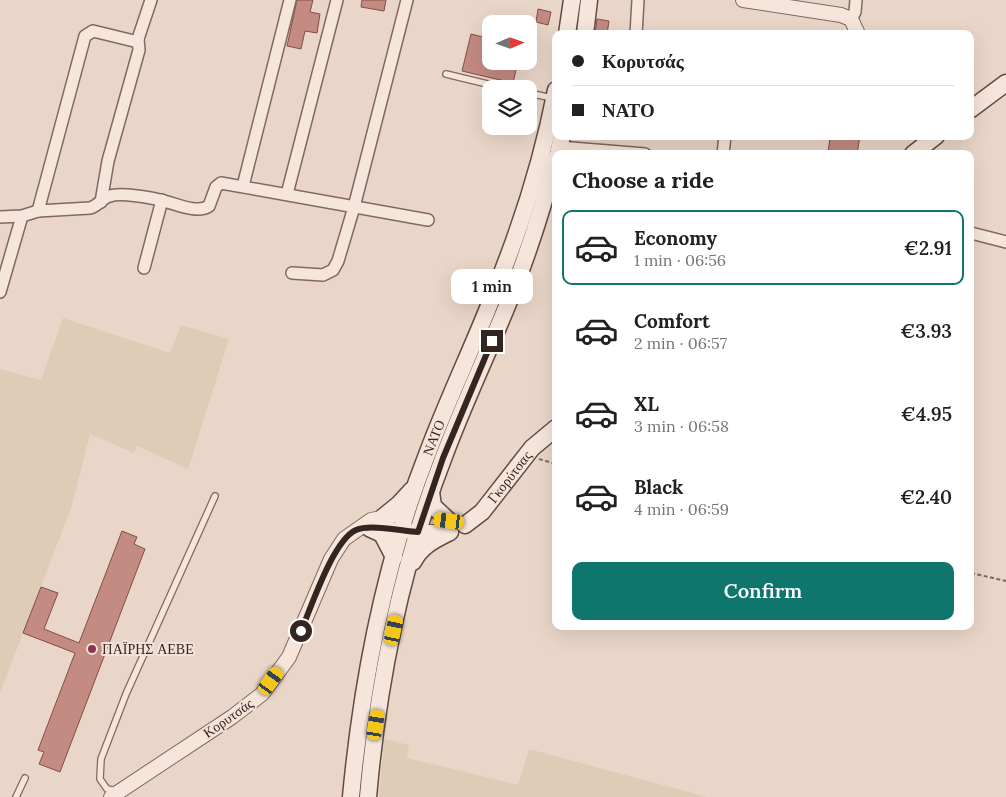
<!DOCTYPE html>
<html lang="en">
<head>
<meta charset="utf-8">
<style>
	body { margin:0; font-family:Lora,serif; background:#f2f2f2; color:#202124; height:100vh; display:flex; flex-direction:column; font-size:19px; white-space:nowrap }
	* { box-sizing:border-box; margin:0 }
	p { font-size:16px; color:#757577 }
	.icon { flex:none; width:28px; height:28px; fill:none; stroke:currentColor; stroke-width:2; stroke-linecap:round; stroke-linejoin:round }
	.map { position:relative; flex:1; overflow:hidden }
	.drawer { position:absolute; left:552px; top:150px; width:422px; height:480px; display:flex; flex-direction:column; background:#fff; border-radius:10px; box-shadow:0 5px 20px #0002 }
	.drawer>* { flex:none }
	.hud { position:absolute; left:552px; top:30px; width:422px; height:110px; border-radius:10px; box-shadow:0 5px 20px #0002; display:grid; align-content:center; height:110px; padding:0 20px; background:#fff }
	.needle { width:32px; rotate:88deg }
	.fabs { position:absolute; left:482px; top:15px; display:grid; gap:10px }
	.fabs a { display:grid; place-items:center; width:55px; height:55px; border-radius:10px; background:#fff; box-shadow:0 5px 20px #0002; font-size:25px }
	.end { position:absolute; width:22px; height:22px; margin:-11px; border:6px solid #352521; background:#fff; box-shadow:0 0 0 2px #fff }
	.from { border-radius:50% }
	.bubble { position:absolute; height:35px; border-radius:10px; background:#fff; box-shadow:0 5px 20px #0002; font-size:16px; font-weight:600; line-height:35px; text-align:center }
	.car { position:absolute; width:15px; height:30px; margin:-15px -8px; border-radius:6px; box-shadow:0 0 4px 1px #0007; background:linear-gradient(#f5c518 24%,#345 0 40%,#f5c518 0 76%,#345 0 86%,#f5c518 0) }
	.hud b { display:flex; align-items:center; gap:18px; height:48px; font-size:19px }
	.hud b+b { border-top:1px solid #e0e0e0 }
	.hud i { width:12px; height:12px; background:#202124 }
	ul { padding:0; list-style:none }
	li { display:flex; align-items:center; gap:15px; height:75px; margin:0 10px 8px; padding:0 10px; border:2px solid transparent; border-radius:10px }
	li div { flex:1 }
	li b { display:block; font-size:19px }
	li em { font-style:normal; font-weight:600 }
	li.current { border-color:#0f766e }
	li>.icon { width:45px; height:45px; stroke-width:1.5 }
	h2 { padding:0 20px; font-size:22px; line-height:60px }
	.action { display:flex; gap:10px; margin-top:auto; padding:10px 20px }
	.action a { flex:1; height:58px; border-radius:10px; background:#0f766e; color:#fff; font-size:20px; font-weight:600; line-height:58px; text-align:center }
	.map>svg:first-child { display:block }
	.farmland { fill:#deccb6 }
	.building { fill:#c38b82; stroke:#804e48 }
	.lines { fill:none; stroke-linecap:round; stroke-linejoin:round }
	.service-casing { stroke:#83685f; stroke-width:8 }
	.minor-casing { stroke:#83685f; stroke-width:14 }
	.tertiary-casing { stroke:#83685f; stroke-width:16 }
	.secondary-casing { stroke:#654a42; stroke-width:19 }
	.path { stroke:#83685f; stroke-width:2; stroke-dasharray:4 2.5; stroke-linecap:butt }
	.service { stroke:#f5e5da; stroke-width:5.5 }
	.minor { stroke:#f5e5da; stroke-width:11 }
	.tertiary { stroke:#f5e5da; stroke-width:14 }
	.secondary { stroke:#f5e5da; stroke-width:16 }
	.route { stroke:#352521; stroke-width:6 }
	.poi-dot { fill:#8b364f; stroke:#f2e2d7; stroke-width:2 }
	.labels { text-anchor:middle; stroke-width:4; stroke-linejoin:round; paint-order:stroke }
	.street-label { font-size:14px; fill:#352521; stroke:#f2e2d7 }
	.poi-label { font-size:14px; fill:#352521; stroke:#f2e2d7; text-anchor:start }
</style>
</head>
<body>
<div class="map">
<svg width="1006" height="797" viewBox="0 0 1006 797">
	<rect width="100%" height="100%" fill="#e9d6c8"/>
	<!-- farmland -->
	<g class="farmland">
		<polygon points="63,318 170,353 181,325 229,339 188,469 137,446 134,453 90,434 71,508 0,693 0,369 41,380"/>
		<polygon points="384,739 409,745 407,758 518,785 529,749 707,797 379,797"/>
	</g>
	<!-- building -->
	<g class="building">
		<polygon points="297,0 313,0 310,12 320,14 317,33 305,31 301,49 287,46"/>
		<polygon points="362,0 386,0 384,11 361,7"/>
		<polygon points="538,9 551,12 548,25 536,22"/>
		<polygon points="597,19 609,21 607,34 595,34"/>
		<polygon points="471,34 491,39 491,61 518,61 513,83 462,71"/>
		<polygon points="830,136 860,136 857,154 828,154"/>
		<polygon points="122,531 137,537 134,544 145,549 60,772 39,764 44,752 38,750 75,653 23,633 41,587 58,593 44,629 79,643"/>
	</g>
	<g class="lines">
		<!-- service casing -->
		<g class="service-casing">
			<g id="service">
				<polyline points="446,74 508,89"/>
				<polyline points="529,93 552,98"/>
				<polyline points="117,791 107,789 100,779 101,759 126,694 215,496"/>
				<polyline points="16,797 25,778"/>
			</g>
		</g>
		<!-- minor casing -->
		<g class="minor-casing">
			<g id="minor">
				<polyline points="851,19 855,12 856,0"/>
				<polyline points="636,34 638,0"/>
				<polyline points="559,147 645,154"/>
				<polyline points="723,154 725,136"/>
				<polyline points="243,186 290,0"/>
				<polyline points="287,194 337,0"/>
				<polyline points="101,202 108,161 139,50 138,39 151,0"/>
				<polyline points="38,211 85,36 93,31 134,41 138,39"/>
				<path d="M 0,217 L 22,216 L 38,211 L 90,208 C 98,206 102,198 110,196 C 120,192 153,198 164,201 C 176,204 198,214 209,206 L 216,187 L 221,183 L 428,220"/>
				<polyline points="971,233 1006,242"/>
				<polyline points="144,268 162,200"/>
				<polyline points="292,273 323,275 333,270 338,261 354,207 407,0"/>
				<polyline points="0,292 22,216"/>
			</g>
		</g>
		<!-- tertiary casing -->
		<g class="tertiary-casing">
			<g id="tertiary">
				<polyline points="743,0 841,15 851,19 858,34"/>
				<polyline points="371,528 418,532 449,532"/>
				<polyline points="111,797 232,717 262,694 289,657 331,559 344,539 371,520 392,516"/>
			</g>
		</g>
		<!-- secondary casing -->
		<g class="secondary-casing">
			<g id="secondary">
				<polyline points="567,34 572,0"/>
				<polyline points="585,34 589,0"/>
				<polyline points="971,109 1006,83"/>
				<polyline points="558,154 562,136"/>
				<polyline points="913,154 936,136"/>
				<polyline points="431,492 433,506 449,521"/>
				<polyline points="383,517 399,504 412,490"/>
				<path id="s1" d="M 465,525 L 482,512 L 532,448 L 556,428"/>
				<polyline points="369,528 382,534 394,557"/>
				<path d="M 413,562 C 421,546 434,540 450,532"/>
				<path id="s2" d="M 351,797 C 362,680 385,561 428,452 C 449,396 475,343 496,288 C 522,224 543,157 556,90"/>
				<path d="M 368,797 C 378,682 401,567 443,459 C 464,402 491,347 513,291 C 530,248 544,203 556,158"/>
			</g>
		</g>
		<!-- path -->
		<g class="path">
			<polyline points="539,459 556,464"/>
			<polyline points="971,573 1006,581"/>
		</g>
		<!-- service -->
		<use href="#service" class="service"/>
		<!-- minor -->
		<use href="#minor" class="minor"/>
		<!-- tertiary -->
		<use href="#tertiary" class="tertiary"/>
		<!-- secondary -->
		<use href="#secondary" class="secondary"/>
	</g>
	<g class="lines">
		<!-- route -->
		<path class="route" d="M 301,631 C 311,608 333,540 356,530 C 370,524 402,531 418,532 L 443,458 L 492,341"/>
	</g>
	<!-- markers -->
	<circle class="poi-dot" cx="92" cy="649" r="5"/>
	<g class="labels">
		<!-- street labels -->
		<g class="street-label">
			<text dy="5" stroke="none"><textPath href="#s2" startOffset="370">ΝΑΤΟ</textPath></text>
			<text dy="5" stroke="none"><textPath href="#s1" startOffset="66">Γκορύτσας</textPath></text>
			<text transform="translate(228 718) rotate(-35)" y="5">Κορυτσάς</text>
		</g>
		<!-- poi labels -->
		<g class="poi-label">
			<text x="102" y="654">ΠΑΪΡΗΣ ΑΕΒΕ</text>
		</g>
	</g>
</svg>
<div class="fabs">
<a><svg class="needle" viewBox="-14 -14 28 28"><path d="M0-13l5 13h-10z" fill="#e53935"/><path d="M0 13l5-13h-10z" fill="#757577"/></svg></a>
<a><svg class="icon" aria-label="layers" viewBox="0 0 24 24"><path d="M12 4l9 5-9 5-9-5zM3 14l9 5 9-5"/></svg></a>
</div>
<i class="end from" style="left:301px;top:631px"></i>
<i class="end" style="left:492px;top:341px"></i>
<div class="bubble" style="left:451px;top:269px;width:82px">1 min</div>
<i class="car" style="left:449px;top:521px;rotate:277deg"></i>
<i class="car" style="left:394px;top:630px;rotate:12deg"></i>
<i class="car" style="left:271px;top:681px;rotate:36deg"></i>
<i class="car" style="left:376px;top:725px;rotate:10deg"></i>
<div class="hud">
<b><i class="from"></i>Κορυτσάς</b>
<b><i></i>ΝΑΤΟ</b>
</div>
<section class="drawer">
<h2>Choose a ride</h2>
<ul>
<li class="current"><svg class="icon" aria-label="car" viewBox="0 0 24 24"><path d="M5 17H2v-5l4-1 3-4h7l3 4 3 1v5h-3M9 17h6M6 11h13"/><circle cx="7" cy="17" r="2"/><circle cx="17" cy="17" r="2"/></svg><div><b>Economy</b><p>1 min · 06:56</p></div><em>€2.91</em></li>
<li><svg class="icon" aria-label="car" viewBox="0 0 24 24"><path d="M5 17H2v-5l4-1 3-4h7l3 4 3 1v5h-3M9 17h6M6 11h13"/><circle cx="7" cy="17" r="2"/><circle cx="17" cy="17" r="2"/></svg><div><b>Comfort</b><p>2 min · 06:57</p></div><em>€3.93</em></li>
<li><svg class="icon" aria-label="car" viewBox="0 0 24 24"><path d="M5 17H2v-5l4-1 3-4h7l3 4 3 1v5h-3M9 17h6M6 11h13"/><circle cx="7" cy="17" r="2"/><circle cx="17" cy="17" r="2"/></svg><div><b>XL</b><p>3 min · 06:58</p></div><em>€4.95</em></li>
<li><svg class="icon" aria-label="car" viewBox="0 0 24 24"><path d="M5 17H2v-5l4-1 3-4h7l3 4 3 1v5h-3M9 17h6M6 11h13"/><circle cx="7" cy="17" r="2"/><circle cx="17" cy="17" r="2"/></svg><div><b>Black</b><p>4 min · 06:59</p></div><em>€2.40</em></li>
</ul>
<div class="action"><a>Confirm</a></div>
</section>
</div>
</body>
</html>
